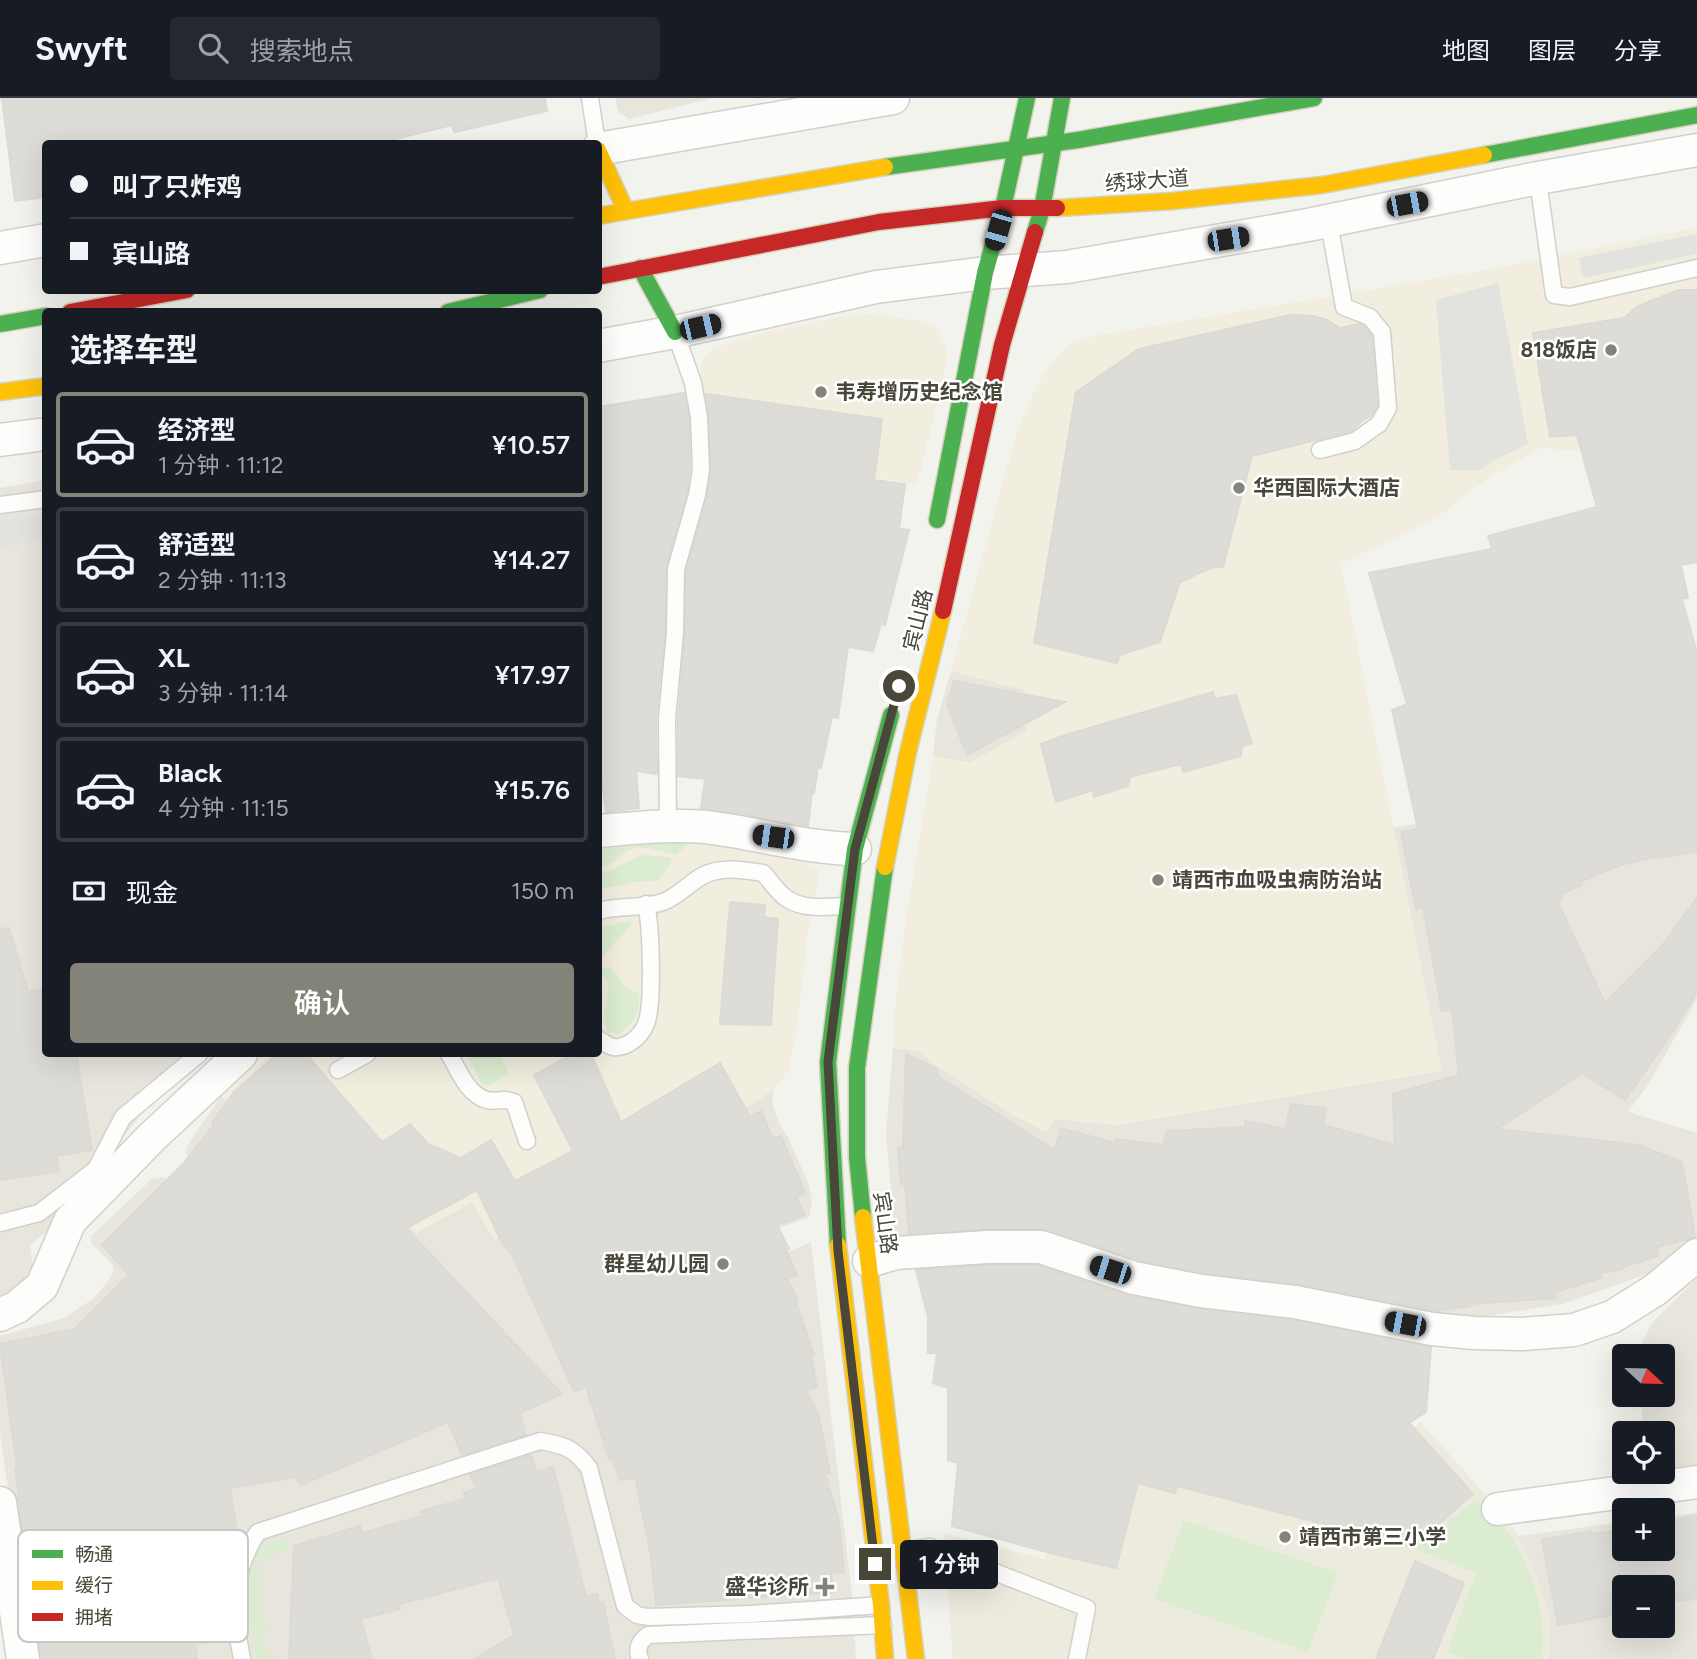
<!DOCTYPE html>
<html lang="zh">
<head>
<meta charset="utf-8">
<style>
	body { margin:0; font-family:Figtree,"Noto Sans SC",sans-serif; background:#242831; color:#f1f3f6; height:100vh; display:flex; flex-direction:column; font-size:26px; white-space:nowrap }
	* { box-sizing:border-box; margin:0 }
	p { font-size:23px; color:#9ea1a6 }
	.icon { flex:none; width:38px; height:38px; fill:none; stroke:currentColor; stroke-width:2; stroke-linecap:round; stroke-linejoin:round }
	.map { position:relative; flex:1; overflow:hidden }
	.details { position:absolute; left:42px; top:210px; width:560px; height:749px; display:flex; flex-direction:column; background:#171b24; border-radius:7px; box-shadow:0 7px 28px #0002 }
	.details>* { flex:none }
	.hud { position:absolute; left:42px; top:42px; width:560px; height:154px; border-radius:7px; box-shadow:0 7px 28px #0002; display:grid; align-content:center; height:154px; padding:0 28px; background:#171b24 }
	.needle { width:46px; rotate:112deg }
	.tools { position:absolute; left:1612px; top:1246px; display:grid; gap:14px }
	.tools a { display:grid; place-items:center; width:63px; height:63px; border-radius:7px; background:#171b24; box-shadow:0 7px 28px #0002; font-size:35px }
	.end { position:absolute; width:32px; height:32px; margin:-16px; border:9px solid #49463a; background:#fff; box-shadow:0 0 0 4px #fff }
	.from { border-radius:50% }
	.bubble { position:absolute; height:49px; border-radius:7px; background:#171b24; box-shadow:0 7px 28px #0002; font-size:23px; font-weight:600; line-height:49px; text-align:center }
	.car { position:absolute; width:21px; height:42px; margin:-21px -10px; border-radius:9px; box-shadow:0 0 5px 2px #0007; background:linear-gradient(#222 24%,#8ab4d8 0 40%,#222 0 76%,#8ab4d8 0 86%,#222 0) }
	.hud b { display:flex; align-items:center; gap:24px; height:66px; font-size:26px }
	.hud b+b { border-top:2px solid #363941 }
	.hud i { width:18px; height:18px; background:#f1f3f6 }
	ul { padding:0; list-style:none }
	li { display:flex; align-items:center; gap:21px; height:105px; margin:0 14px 10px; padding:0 14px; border:4px solid #363941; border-radius:7px }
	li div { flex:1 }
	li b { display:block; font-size:26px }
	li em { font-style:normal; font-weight:600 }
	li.active { border-color:#848379 }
	li>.icon { width:63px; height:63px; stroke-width:1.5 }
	h2 { padding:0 28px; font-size:32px; line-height:84px }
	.pay { display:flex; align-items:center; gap:18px; height:77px; padding:0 28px; font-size:26px }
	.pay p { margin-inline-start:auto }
	.button { display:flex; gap:14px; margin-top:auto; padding:14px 28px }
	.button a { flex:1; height:80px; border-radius:7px; background:#848379; color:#fff; font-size:28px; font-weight:600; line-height:80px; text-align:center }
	header { display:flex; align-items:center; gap:42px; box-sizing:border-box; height:98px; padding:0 35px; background:#171b24; border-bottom:2px solid #363941 }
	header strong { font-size:33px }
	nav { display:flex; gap:38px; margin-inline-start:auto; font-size:24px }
	.search { width:490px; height:63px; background:#242831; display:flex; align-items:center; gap:18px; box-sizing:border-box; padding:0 24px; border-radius:7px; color:#9ea1a6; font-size:26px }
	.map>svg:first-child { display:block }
	.residential { fill:#e7e5dc; fill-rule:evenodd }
	.commercial { fill:#f1eddf }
	.education { fill:#edebde }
	.green { fill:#dcecd0 }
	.parking { fill:#e2e2de }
	.building { fill:#dddcd6; stroke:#dbdad4; stroke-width:2 }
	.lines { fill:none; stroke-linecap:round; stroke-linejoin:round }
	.lane-casing { stroke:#d1d0cc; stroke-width:19 }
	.street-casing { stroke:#d1d0cc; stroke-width:35 }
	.fast-casing { stroke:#d4d1bc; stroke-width:19 }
	.slow-casing { stroke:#d4d1bc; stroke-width:19 }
	.jam-casing { stroke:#d4d1bc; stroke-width:19 }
	.lane { stroke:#fdfdfc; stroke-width:16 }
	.street { stroke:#fdfdfc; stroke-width:32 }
	.fast { stroke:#4caf50; stroke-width:16 }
	.slow { stroke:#ffc107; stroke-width:16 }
	.jam { stroke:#c62828; stroke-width:16 }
	.route { stroke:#49463a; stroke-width:9 }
	.poi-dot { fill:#848379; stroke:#fff; stroke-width:2.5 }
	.labels { text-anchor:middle; stroke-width:5; stroke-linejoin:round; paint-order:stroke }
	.street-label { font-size:21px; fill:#49463a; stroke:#fff }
	.poi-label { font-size:21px; font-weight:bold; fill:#49463a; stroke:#fff; text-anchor:start }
	.key { fill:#fff; stroke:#c8c8c4; stroke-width:2 }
	.key-label { font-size:19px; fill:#49463a }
</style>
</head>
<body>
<header>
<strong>Swyft</strong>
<div class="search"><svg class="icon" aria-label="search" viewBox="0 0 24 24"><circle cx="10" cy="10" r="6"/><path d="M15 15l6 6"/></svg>搜索地点</div>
<nav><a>地图</a><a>图层</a><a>分享</a></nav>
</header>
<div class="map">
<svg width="1697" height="1561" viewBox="0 0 1697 1561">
	<rect width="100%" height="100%" fill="#f3f3ee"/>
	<!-- residential -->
	<g class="residential">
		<polygon points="615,0 713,0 629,21 618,14"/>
		<polygon points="45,382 46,956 210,956 143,1014 46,1134 30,1147 33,1169 30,1184 21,1192 0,1197 0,390"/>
		<polygon points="951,573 1025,592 1026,633 970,665 933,658 937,622"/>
		<polygon points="1697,656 1697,901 1648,987 1628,1014 1697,1035 1697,1144 1653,1174 1563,1206 1480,1219 1433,1220 1391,1211 896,1145 886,1037 893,950 921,953 931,964 1046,1034 1054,1021 1118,1027 1439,973 1393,730 1429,723"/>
		<polygon points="774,991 772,1004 779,1025 788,1039 809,1087 812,1104 809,1119 565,1211 710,1188 811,1144 852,1498 856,1561 33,1561 0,1336 0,1238 64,1220 93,1201 108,1183 113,1175 113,1167 92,1146 91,1138 152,1081 162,1079 169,1083 192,1063 186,1055 187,1048 221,998 236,1011 472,1105 602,1090 752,1006"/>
		<polygon points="1697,1180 1697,1367 1672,1369 1663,1367 1662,1335 1642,1335 1642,1297 1662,1297 1662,1258 1641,1258 1641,1247 1652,1225"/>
		<path d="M 1697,1415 L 1697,1561 L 1548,1561 L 1550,1518 L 1518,1438 L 1624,1424 L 1624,1451 L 1662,1451 L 1663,1419 ZM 1624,1489 L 1662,1489 L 1662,1528 L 1624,1528 Z"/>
	</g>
	<!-- commercial -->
	<g class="commercial">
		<polygon points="1697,130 1697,337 1583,353 1541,350 1488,380 1438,419 1341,466 1442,973 1118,1027 1055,1021 1046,1034 1011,1016 931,964 921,954 893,950 895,911 906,821 933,658 970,665 1026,633 1025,592 951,573 1013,348 1027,308 1041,281 1052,264 1071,245 1094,238 1493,171"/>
		<polygon points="869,216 920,223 937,229 947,251 943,282 917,386 708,356 699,286 703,259 714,250 766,234 844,218"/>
		<polygon points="692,742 807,756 808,768 820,771 807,841 798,923 789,972 774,991 752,1006 602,1090 494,1142 472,1105 416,1135 397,1115 236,1011 221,998 270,956 598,956 599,745 671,745"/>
	</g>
	<!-- education -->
	<polygon class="education" points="1087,1317 1374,1359 1421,1324 1511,1426 1533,1467 1550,1518 1548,1561 953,1561 944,1435 1045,1461"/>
	<!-- green -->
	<g class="green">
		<path d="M 683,745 L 688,746 L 676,757 C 663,754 643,746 629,752 C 617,758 613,768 599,768 L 599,748 Z"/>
		<path d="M 646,757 L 673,760 L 662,778 L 656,783 L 634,784 L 599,792 L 599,776 C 617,774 628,759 646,757 Z"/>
		<polygon points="627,823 633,825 599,862 599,830"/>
		<path d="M 604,869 L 609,869 C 622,879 619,890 639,895 C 640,915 635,924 619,936 L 607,934 L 604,915 L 609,885 L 600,874 Z"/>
		<polygon points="467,956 500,956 509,976 489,987 482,986"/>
		<path d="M 1409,1400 L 1440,1430 L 1477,1401 C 1487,1411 1499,1421 1507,1433 C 1533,1470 1547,1516 1542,1561 L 1463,1561 L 1447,1554 L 1476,1475 L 1394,1443 Z"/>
		<polygon points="1184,1422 1338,1475 1308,1554 1154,1501"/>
		<path d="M 288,1440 L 290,1451 L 254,1465 L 261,1486 L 258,1488 L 266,1533 L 261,1539 L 268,1558 L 274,1557 L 275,1561 L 258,1561 C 250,1540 241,1476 254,1457 C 261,1447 277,1443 288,1440 Z"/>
	</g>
	<!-- parking -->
	<g class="parking">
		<polygon points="1697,136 1697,156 1583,180 1579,160"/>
		<polygon points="1498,185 1528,346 1494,362 1480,372 1450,372 1436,202"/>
		<polygon points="45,415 45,442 0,449 0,422"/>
	</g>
	<!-- building -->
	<g class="building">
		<polygon points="2,0 545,0 547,13 454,34 452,27 375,46 46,46 46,99 15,103"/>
		<polygon points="1678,192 1697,192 1697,464 1681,467 1688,500 1682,501 1697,555 1697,753 1659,760 1659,758 1621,767 1581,783 1582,787 1561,796 1562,801 1557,803 1605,905 1661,849 1697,800 1697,894 1673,933 1625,1002 1582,975 1497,1031 1639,1047 1682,1064 1695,1139 1657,1149 1658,1158 1623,1169 1623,1171 1601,1175 1601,1180 1553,1195 1556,1200 1469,1206 1470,1208 1435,1213 1299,1186 1204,1175 1139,1162 1041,1131 986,1131 909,1136 905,1086 901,1086 898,1050 903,1050 906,956 937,971 939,979 1055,1052 1061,1030 1114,1045 1116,1041 1163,1047 1167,1033 1245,1029 1246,1023 1285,1031 1291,1006 1326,1010 1323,1027 1395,1047 1393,996 1459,977 1452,911 1442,913 1423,809 1416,811 1401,734 1418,731 1392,612 1407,606 1369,475 1492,451 1488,438 1597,409 1577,337 1550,339 1533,235 1624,220 1638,208"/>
		<polygon points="1290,217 1313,218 1327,222 1340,230 1359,226 1364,228 1372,238 1377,308 1371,318 1364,321 1351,333 1252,358 1223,469 1213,469 1180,484 1160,544 1120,557 1117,565 1034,545 1076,294 1139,251"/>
		<polygon points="684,295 689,320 690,371 687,395 666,470 665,534 656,620 657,676 636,673 639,710 606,714 598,657 598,309"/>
		<polygon points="706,296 882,321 874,382 905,386 899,431 909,432 885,527 881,526 873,553 848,549 838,620 832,619 821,670 818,669 814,695 812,695 808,728 701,710 705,681 678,678 678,620 685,536 686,473 707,400 711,374 709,318"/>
		<polygon points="954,583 1065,604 967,657 947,606"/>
		<polygon points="1213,594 1214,601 1236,597 1252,645 1242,648 1241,658 1183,674 1181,666 1130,679 1128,688 1094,699 1093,692 1056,704 1041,646 1065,637"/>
		<polygon points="730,804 765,807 764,819 778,821 771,927 720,926"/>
		<polygon points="9,830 28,894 46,890 46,956 76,956 92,1052 57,1058 59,1073 0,1082 0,831"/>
		<polygon points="277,956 306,956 382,1044 410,1026 428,1046 461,1060 491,1042 515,1083 573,1053 534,977 573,956 591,956 621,1024 720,965 750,1019 761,1013 773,1041 781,1038 805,1095 796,1099 805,1117 777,1127 789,1151 786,1152 797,1177 787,1180 798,1203 796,1204 814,1257 811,1257 817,1289 806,1292 818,1315 830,1375 825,1376 839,1423 844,1474 831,1475 834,1494 656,1507 651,1457 635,1379 620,1382 612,1360 609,1361 586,1289 574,1293 512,1156 502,1145 477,1092 406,1130 562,1296 520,1315 526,1337 462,1357 448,1324 301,1387 296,1379 230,1390 239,1447 229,1477 226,1494 228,1541 195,1546 197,1561 41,1561 17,1400 19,1400 15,1370 17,1369 0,1246 75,1231 129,1177 102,1147 182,1067 214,1027 212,1025 234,994"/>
		<polygon points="988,1167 1038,1167 1130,1198 1199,1211 1292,1222 1431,1249 1426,1314 1409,1325 1473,1396 1413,1449 1177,1388 1175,1395 1138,1385 1116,1470 1050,1455 952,1428 958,1365 948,1362 948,1290 933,1285 937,1255 928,1255 928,1219 916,1172"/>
		<polygon points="531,1357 536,1374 553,1369 586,1498 597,1496 599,1505 603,1504 615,1561 475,1561 514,1537 498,1480 399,1506 400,1511 361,1521 372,1561 289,1561 294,1448 360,1428 362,1435 422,1418 421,1413 465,1401 464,1395 477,1391 470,1376"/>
		<polygon points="1697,1417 1697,1501 1662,1504 1662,1489 1624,1489 1624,1515 1558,1527 1542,1442 1591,1433 1592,1436 1624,1432 1624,1451 1662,1451 1662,1425"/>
		<polygon points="1415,1463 1464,1485 1433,1561 1376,1561"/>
	</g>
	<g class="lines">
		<!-- lane casing -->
		<g class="lane-casing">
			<g id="lane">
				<polyline points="590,0 597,46"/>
				<polyline points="1537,75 1554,197 1570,199 1697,170"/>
				<polyline points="1320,352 1355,343 1379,326 1388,310 1382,234 1370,219 1344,209 1328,119"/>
				<polyline points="0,407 46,401"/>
				<polyline points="668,727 667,620 675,535 676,471 697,397 701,372 699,319 693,285 675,234"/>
				<path d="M 598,813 C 619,807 643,811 663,804 C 679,798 690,784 704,777 C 723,768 743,772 763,775 C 770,782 777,794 786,800 C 802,812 827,809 846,808"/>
				<path d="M 598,941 C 602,943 608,948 613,949 C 627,951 641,938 646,926 C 654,905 651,828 646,806"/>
				<path d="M 449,956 C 458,971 468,998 487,1002 C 498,1005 499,999 514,1004 L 527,1043"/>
				<polyline points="338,972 367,956"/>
				<polyline points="0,1125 39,1115 96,1071 123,1019 199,956"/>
				<polyline points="904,1453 930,1449 1087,1510 1077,1561"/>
				<path d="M 242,1561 C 233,1516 231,1473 258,1434 L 540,1343 C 564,1347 574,1350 589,1370 L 625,1508 L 637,1517 L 648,1519 L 751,1516 L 881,1507"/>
				<path d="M 640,1561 C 636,1550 639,1544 648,1537 L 883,1527"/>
			</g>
		</g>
		<!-- street casing -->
		<g class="street-casing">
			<g id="street">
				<polyline points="598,51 893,0"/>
				<polyline points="0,150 46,142"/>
				<polyline points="598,248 675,234 876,189 985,175 1067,169 1308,127 1538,80 1697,52"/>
				<polyline points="0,342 46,336"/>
				<path d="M 598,733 C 635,730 670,726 706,729 C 756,735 805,750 855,751"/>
				<polyline points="869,1163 896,1155 987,1149 1041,1149 1134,1180 1201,1193 1295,1204 1432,1231 1474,1235 1522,1236 1574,1232 1612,1219 1655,1192 1697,1157"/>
				<polyline points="0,1217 17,1209 42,1188 70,1123 152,1039 241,956"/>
				<polyline points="0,1405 23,1561"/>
				<polyline points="1498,1411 1697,1384"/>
			</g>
		</g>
		<!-- fast casing -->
		<g class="fast-casing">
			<g id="fast">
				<polyline points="1484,57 1697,17"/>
				<polyline points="885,69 1078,42 1314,0"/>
				<polyline points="1035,134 1042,111 1062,0"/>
				<polyline points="640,170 675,234"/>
				<polyline points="448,214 540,192"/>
				<polyline points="0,226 46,218"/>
				<polyline points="937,422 985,175 1003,110 1027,0"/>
				<polyline points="863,1119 857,1059 857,970 885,769"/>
				<polyline points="838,1147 828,964 855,751 891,617"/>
			</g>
		</g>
		<!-- slow casing -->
		<g class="slow-casing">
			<g id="slow">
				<polyline points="598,52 626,113"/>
				<polyline points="1057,110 1173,103 1322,87 1484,57"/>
				<polyline points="598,118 885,69"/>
				<polyline points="0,294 46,288"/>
				<polyline points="885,769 908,654 943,513"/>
				<polyline points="863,1119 916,1561"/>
				<polyline points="838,1147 881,1507 885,1561"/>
			</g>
		</g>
		<!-- jam casing -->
		<g class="jam-casing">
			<g id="jam">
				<polyline points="598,179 879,124 1003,110 1057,110"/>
				<polyline points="70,214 187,192"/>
				<polyline points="943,513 1002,247 1035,134"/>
			</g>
		</g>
		<!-- lane -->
		<use href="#lane" class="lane"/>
		<!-- street -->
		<use href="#street" class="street"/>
		<!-- fast -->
		<use href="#fast" class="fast"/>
		<!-- slow -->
		<use href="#slow" class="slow"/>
		<!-- jam -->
		<use href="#jam" class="jam"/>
	</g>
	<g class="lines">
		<!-- route -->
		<polyline class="route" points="875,1466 838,1153 828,964 855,751 899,588"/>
	</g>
	<!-- markers -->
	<g class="poi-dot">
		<circle cx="1611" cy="252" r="7"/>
		<circle cx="821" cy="294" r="7"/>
		<circle cx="1239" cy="390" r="7"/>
		<circle cx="1158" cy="782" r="7"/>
		<circle cx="723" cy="1166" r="7"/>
		<circle cx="1285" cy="1439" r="7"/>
		<path d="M821.5 1478.5h7v7h7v7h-7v7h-7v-7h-7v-7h7z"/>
	</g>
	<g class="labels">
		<!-- street labels -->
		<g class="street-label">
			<text transform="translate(1147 83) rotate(-4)" y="7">绣球大道</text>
			<text transform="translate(918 522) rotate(-76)" y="7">宾山路</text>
			<text transform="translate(885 1125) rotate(82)" y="7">宾山路</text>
		</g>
		<!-- poi labels -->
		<g class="poi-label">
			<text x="1597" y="259" text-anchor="end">818饭店</text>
			<text x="835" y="301">韦寿增历史纪念馆</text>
			<text x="1253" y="397">华西国际大酒店</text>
			<text x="1172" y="789">靖西市血吸虫病防治站</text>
			<text x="709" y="1173" text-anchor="end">群星幼儿园</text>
			<text x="1299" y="1446">靖西市第三小学</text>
			<text x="809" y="1496" text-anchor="end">盛华诊所</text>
		</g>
	</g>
	<!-- legend -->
	<rect x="18" y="1432" width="230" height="112" rx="10" class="key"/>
	<rect x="32" y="1452" width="31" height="8" fill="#4caf50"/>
	<rect x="32" y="1483" width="31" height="9" fill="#ffc107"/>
	<rect x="32" y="1515" width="31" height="8" fill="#c62828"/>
	<g class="key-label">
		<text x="75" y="1463">畅通</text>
		<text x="75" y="1494">缓行</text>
		<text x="75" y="1526">拥堵</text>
	</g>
</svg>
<div class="tools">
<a><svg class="needle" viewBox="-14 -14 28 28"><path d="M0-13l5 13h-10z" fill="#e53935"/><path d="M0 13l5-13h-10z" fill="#9ea1a6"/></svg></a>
<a><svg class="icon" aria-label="locate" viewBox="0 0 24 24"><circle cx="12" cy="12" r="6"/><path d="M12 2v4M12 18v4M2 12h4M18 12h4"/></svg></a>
<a>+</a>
<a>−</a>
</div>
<i class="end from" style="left:899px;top:588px"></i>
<i class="end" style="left:875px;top:1466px"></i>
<div class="bubble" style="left:900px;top:1442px;width:98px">1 分钟</div>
<i class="car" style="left:1407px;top:106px;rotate:79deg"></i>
<i class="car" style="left:998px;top:132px;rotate:196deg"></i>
<i class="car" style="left:1228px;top:141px;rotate:81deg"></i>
<i class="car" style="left:700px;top:229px;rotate:77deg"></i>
<i class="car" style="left:773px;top:739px;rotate:278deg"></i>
<i class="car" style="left:1110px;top:1172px;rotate:288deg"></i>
<i class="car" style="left:1405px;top:1226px;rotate:281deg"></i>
<div class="hud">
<b><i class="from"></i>叫了只炸鸡</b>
<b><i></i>宾山路</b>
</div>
<section class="details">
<h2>选择车型</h2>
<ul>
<li class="active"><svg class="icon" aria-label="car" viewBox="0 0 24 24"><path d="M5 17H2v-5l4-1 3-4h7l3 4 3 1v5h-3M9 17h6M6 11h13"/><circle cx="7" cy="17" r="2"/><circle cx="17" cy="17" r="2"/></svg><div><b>经济型</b><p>1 分钟 · 11:12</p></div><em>¥10.57</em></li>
<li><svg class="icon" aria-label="car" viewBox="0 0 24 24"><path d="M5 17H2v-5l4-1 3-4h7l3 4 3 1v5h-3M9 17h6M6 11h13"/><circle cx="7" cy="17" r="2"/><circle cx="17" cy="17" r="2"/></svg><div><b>舒适型</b><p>2 分钟 · 11:13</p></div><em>¥14.27</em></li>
<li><svg class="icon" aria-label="car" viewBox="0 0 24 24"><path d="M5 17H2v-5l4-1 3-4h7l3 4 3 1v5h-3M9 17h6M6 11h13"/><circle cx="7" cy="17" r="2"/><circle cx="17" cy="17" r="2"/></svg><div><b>XL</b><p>3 分钟 · 11:14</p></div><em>¥17.97</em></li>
<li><svg class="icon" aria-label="car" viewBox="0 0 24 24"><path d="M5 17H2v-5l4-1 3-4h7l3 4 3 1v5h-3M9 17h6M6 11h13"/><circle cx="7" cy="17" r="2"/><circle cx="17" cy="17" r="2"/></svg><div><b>Black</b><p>4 分钟 · 11:15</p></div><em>¥15.76</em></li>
</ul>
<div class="pay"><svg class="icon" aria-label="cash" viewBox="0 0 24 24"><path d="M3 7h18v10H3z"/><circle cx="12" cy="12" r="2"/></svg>现金<p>150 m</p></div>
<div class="button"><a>确认</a></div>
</section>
</div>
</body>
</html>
